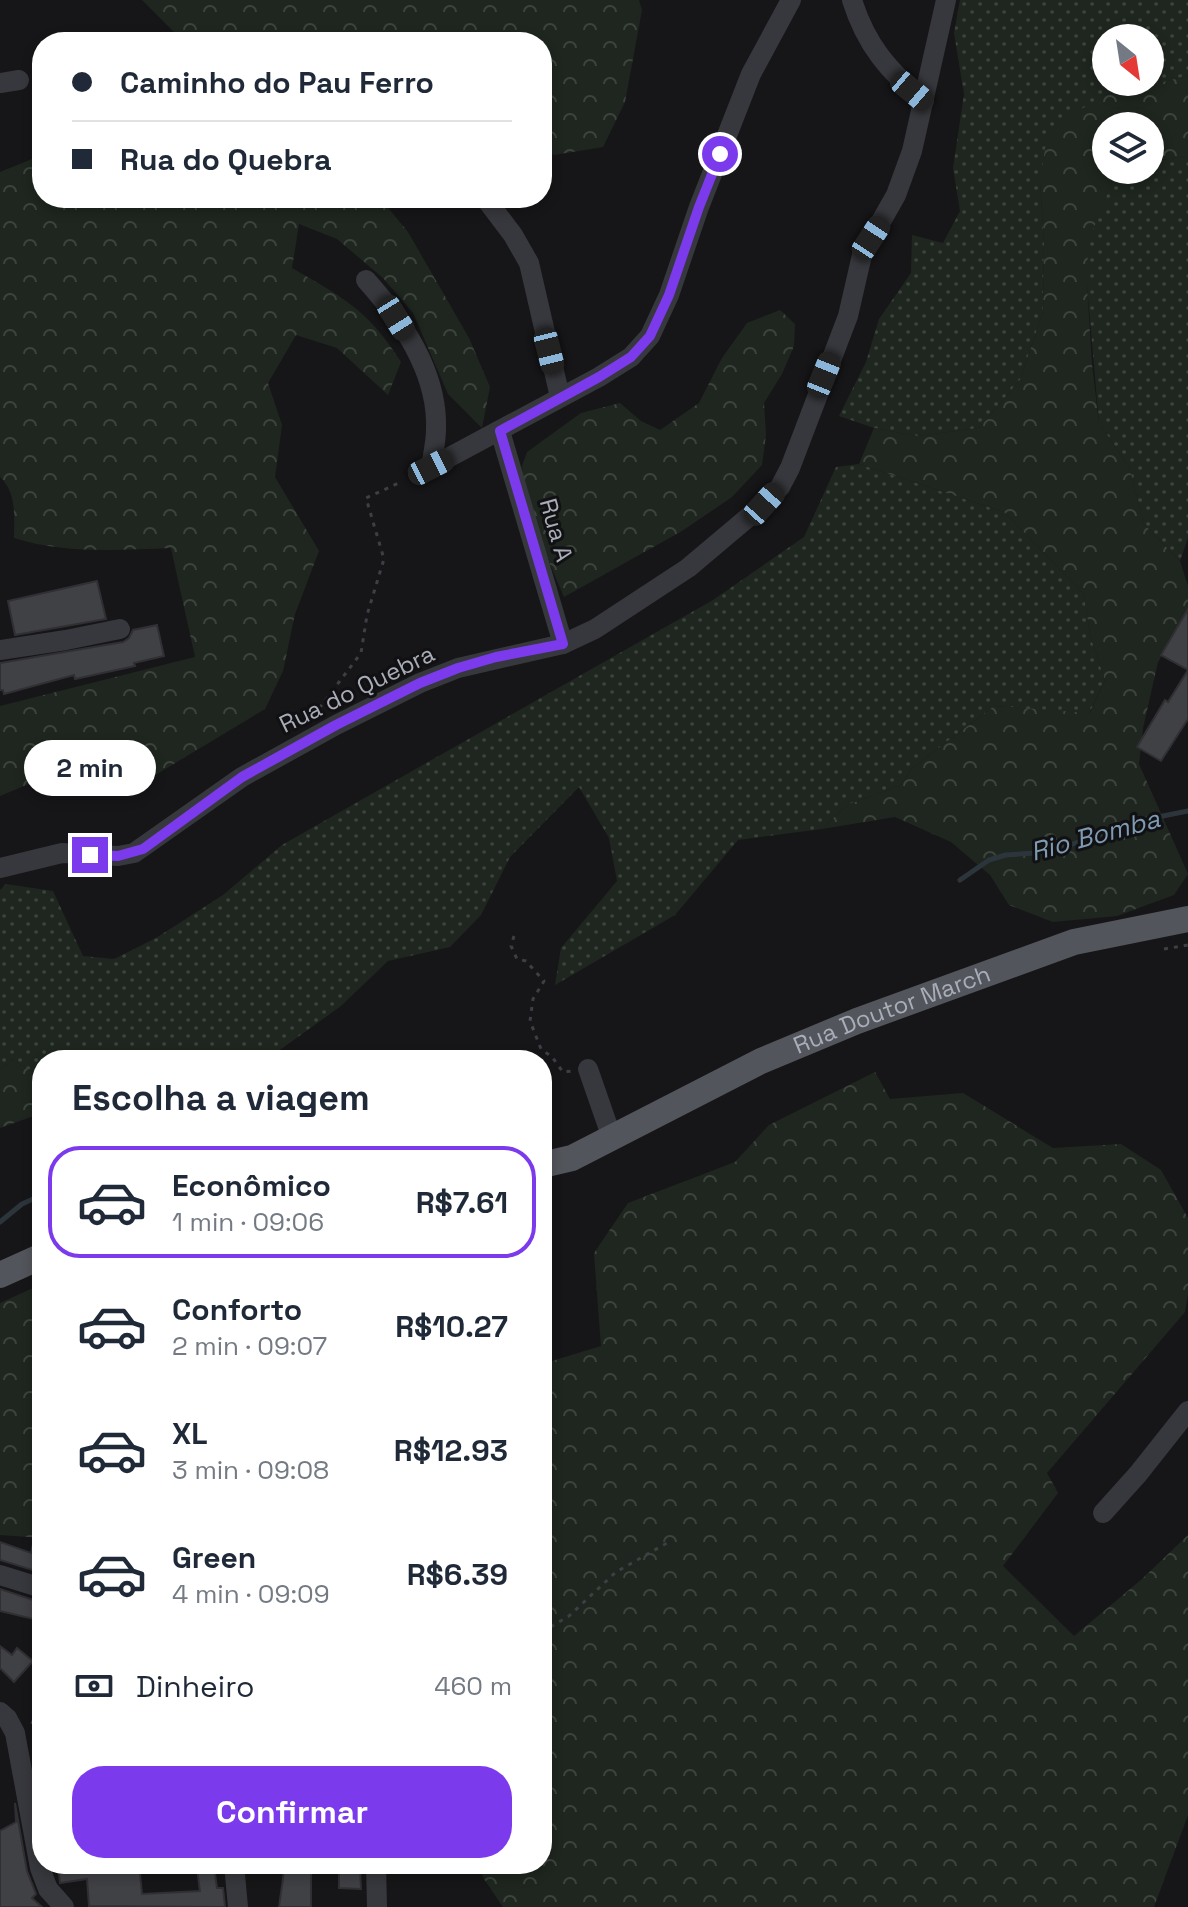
<!DOCTYPE html>
<html lang="pt">
<head>
<meta charset="utf-8">
<style>
	body { margin:0; font-family:"Space Grotesk",sans-serif; background:#f2f2f3; color:#1f2937; height:100vh; display:flex; flex-direction:column; font-size:30px; white-space:nowrap }
	* { box-sizing:border-box; margin:0 }
	p { font-size:26px; color:#747a83 }
	.icon { flex:none; width:44px; height:44px; fill:none; stroke:currentColor; stroke-width:2; stroke-linecap:round; stroke-linejoin:round }
	.map { position:relative; flex:1; overflow:hidden }
	.side { position:absolute; left:32px; top:1050px; width:520px; height:824px; display:flex; flex-direction:column; background:#fff; border-radius:32px; box-shadow:0 4px 12px #0003 }
	.side>* { flex:none }
	.top-card { position:absolute; left:32px; top:32px; width:520px; height:176px; border-radius:32px; box-shadow:0 4px 12px #0003; display:grid; align-content:center; height:176px; padding:0 40px; background:#fff }
	.needle { width:52px; rotate:150deg }
	.controls { position:absolute; left:1092px; top:24px; display:grid; gap:16px }
	.controls a { display:grid; place-items:center; width:72px; height:72px; border-radius:50%; background:#fff; box-shadow:0 4px 12px #0003; font-size:40px }
	.end { position:absolute; width:36px; height:36px; margin:-18px; border:10px solid #7c3aed; background:#fff; box-shadow:0 0 0 4px #fff }
	.from { border-radius:50% }
	.bubble { position:absolute; height:56px; border-radius:28px; background:#fff; box-shadow:0 4px 12px #0003; font-size:26px; font-weight:800; line-height:56px; text-align:center }
	.car { position:absolute; width:24px; height:48px; margin:-24px -12px; border-radius:10px; box-shadow:0 0 6px 2px #0007; background:linear-gradient(#222 24%,#8ab4d8 0 40%,#222 0 76%,#8ab4d8 0 86%,#222 0) }
	.top-card b { display:flex; align-items:center; gap:28px; height:76px; font-size:30px }
	.top-card b+b { border-top:2px solid #e0e1e3 }
	.top-card i { width:20px; height:20px; background:#1f2937 }
	ul { padding:0; list-style:none }
	li { display:flex; align-items:center; gap:24px; height:112px; margin:0 16px 12px; padding:0 24px; border:4px solid transparent; border-radius:32px }
	li div { flex:1 }
	li b { display:block; font-size:30px }
	li em { font-style:normal; font-weight:800 }
	li.current { border-color:#7c3aed }
	li>.icon { width:72px; height:72px; stroke-width:1.5 }
	h2 { padding:0 40px; font-size:36px; line-height:96px }
	.pay { display:flex; align-items:center; gap:20px; height:88px; padding:0 40px; font-size:30px }
	.pay p { margin-inline-start:auto }
	.action { display:flex; gap:16px; margin-top:auto; padding:16px 40px }
	.action a { flex:1; height:92px; border-radius:32px; background:#7c3aed; color:#fff; font-size:32px; font-weight:800; line-height:92px; text-align:center }
	.map>svg:first-child { display:block }
	.grass { fill:url(#grass-dots); fill-rule:evenodd }
	.forest { fill:url(#forest-crowns) }
	.lines { fill:none; stroke-linecap:round; stroke-linejoin:round }
	.stream { stroke:#2c353c; stroke-width:5 }
	.building { fill:#404145; stroke:#303034; stroke-width:2 }
	.path { stroke:#3d3f44; stroke-width:3; stroke-dasharray:4 6; stroke-linecap:butt }
	.minor { stroke:#37383d; stroke-width:20 }
	.major { stroke:#53555c; stroke-width:26 }
	.route { stroke:#7c3aed; stroke-width:10 }
	.labels { text-anchor:middle; stroke-width:6; stroke-linejoin:round; paint-order:stroke }
	.street-label { font-size:24px; fill:#a8adb8; stroke:#111113 }
	.water-label { font-size:26px; font-style:italic; fill:#7f9bb3; stroke:#111113 }
</style>
</head>
<body>
<div class="map">
<svg width="1188" height="1907" viewBox="0 0 1188 1907">
	<defs>
		<pattern id="grass-dots" width="8" height="8" patternUnits="userSpaceOnUse" patternTransform="scale(2)"><rect width="8" height="8" fill="#1e261f"/><path d="M2 2h.1M6 6h.1" fill="none" stroke="#3c433d" stroke-width="1.8" stroke-linecap="round"/></pattern>
		<pattern id="forest-crowns" width="20" height="18" patternUnits="userSpaceOnUse" patternTransform="scale(2)"><rect width="20" height="18" fill="#1e261f"/><path d="M2 6a3 3 0 1 1 6 0M12 15a3 3 0 1 1 6 0" fill="none" stroke="#3c433d"/></pattern>
	</defs>
	<rect width="100%" height="100%" fill="#161618"/>
	<!-- grass -->
	<g class="grass">
		<path d="M 960,0 L 1188,0 L 1188,76 L 1105,95 L 1040,183 L 1044,240 L 1043,312 L 1020,380 L 979,428 L 917,436 L 874,428 L 839,416 L 866,362 L 879,319 L 911,273 L 912,235 L 943,243 L 960,211 L 953,168 L 964,94 L 954,33 ZM 1106,38 L 1150,38 L 1150,82 L 1106,82 Z"/>
		<polygon points="1188,157 1188,538 1180,561 1144,524 1129,467 1099,423 1087,285 1087,243 1117,170 1150,170 1150,161"/>
		<polygon points="859,464 1004,512 1084,594 1090,635 1105,680 1089,714 994,706 911,769 901,785 847,805 822,829 738,840 675,915 555,985 561,948 617,881 609,838 579,787 510,857 481,915 450,947 388,961 341,1006 277,1052 240,1060 42,1060 42,1078 12,1059 0,1070 0,890 6,884 53,891 83,956 114,959 156,938 223,895 282,845 713,600 804,537 836,467"/>
	</g>
	<!-- forest -->
	<g class="forest">
		<polygon points="142,0 639,0 642,10 625,102 603,147 554,155 542,149 542,42 177,42 174,32"/>
		<polygon points="1188,76 1188,157 1150,161 1150,126 1106,126 1106,170 1117,170 1088,242 1087,285 1092,364 1099,423 1129,467 1144,524 1180,561 1188,586 1188,609 1158,662 1143,728 1139,764 1188,874 1174,895 1117,916 1053,922 1009,905 990,875 951,842 895,817 822,829 847,805 901,785 911,769 994,706 1090,713 1105,680 1090,635 1084,594 1004,512 859,464 874,428 917,436 979,428 1020,380 1043,312 1044,240 1040,183 1048,129 1105,95"/>
		<path d="M 42,155 L 42,198 L 380,198 L 408,232 L 469,338 L 490,387 L 482,428 L 448,394 L 413,313 L 383,278 L 337,239 L 299,224 L 292,268 C 344,298 368,310 401,362 L 388,395 L 337,348 L 296,335 L 268,383 L 282,425 L 275,477 L 319,551 L 295,614 L 283,671 L 265,709 L 137,786 L 31,783 L 0,796 L 0,706 L 195,657 L 171,548 C 118,550 65,554 14,538 C 14,516 17,493 0,477 L 0,172 Z"/>
		<polygon points="780,310 795,324 794,346 782,374 764,403 766,435 762,465 732,497 682,531 564,597 525,505 522,466 527,452 581,413 620,403 641,421 660,430 699,403 722,358 747,323"/>
		<polygon points="12,1059 42,1078 42,1113 0,1128 0,1070"/>
		<polygon points="875,1072 890,1099 963,1093 1053,1148 1121,1144 1161,1170 1188,1218 1188,1294 1185,1312 1047,1473 1058,1493 1003,1566 1074,1636 1142,1579 1188,1535 1188,1815 1154,1907 503,1907 484,1879 478,1864 542,1864 542,1364 601,1346 594,1253 628,1203 735,1162 769,1125"/>
		<polygon points="42,1284 42,1538 0,1535 0,1303"/>
	</g>
	<g class="lines">
		<!-- stream -->
		<g class="stream">
			<polyline points="960,880 989,860 1006,855 1050,852 1138,821 1188,811"/>
			<polyline points="0,1222 22,1204 42,1195"/>
		</g>
	</g>
	<!-- building -->
	<g class="building">
		<polygon points="97,581 106,619 15,635 8,601"/>
		<polygon points="1188,609 1188,719 1161,761 1137,747 1165,700 1168,702 1188,670 1161,655"/>
		<polygon points="157,625 164,656 134,663 135,666 75,679 74,675 4,694 3,690 0,690 0,663 123,642 129,638 133,630"/>
		<polygon points="37,1526 42,1527 42,1573 0,1560 0,1542 31,1553"/>
		<polygon points="0,1589 42,1603 42,1621 0,1611"/>
		<polygon points="0,1646 12,1655 17,1648 33,1661 14,1682 0,1668"/>
		<polygon points="15,1803 27,1871 36,1894 32,1898 42,1907 0,1907 0,1831 16,1822"/>
		<polygon points="58,1864 139,1864 142,1894 200,1891 197,1869 214,1867 217,1888 223,1888 225,1907 89,1906 87,1879 60,1883"/>
		<polygon points="285,1864 311,1864 311,1907 279,1907"/>
		<polygon points="360,1869 361,1889 339,1888 339,1870"/>
	</g>
	<g class="lines">
		<!-- path -->
		<g class="path">
			<polyline points="304,721 321,706 361,653 367,615 384,559 366,498 401,482"/>
			<polyline points="514,936 511,946 517,959 526,961 544,981 533,999 530,1021 541,1049 552,1057 563,1072 572,1071"/>
			<polyline points="1164,949 1188,945"/>
			<polyline points="542,1632 569,1616 616,1572 667,1543"/>
			<polyline points="31,1722 42,1726"/>
		</g>
		<!-- minor -->
		<g class="minor">
			<path d="M 852,0 C 866,45 888,70 924,101"/>
			<polyline points="0,83 19,80"/>
			<polyline points="485,198 513,235 529,263 560,397"/>
			<path d="M 366,280 C 402,320 438,373 436,429 C 436,442 433,454 431,467"/>
			<polyline points="500,431 563,644"/>
			<polyline points="418,474 599,377 631,357 650,336 669,295 699,207 751,74 791,0"/>
			<polyline points="0,650 66,640 120,629"/>
			<polyline points="0,868 62,853 118,856 134,853 242,777 336,725 420,683 458,668 563,644 595,629 688,568 764,504 780,487 790,468 848,316 862,255 896,195 912,151 946,0"/>
			<polyline points="588,1069 612,1138"/>
			<polyline points="1103,1513 1138,1474 1188,1411"/>
			<polyline points="0,1575 42,1588"/>
			<polyline points="0,1712 7,1718 15,1733 40,1868 48,1889 64,1907"/>
			<polyline points="234,1864 238,1907"/>
			<polyline points="376,1864 377,1907"/>
		</g>
		<!-- major -->
		<g class="major">
			<path id="s1" d="M 542,1165 L 572,1158 L 761,1061 L 857,1021 L 1074,942 L 1188,919"/>
			<polyline points="0,1275 42,1256"/>
		</g>
	</g>
	<g class="lines">
		<!-- route -->
		<polyline class="route" points="90,855 118,856 143,849 242,777 336,725 420,683 458,668 496,657 563,644 500,431 599,377 631,357 650,336 669,295 699,207 720,154"/>
	</g>
	<g class="labels">
		<!-- street labels -->
		<g class="street-label">
			<text transform="translate(556 530) rotate(74)" y="8">Rua A</text>
			<text transform="translate(357 689) rotate(-26)" y="8">Rua do Quebra</text>
			<text dy="8" stroke="none"><textPath href="#s1" startOffset="384">Rua Doutor March</textPath></text>
		</g>
		<!-- water labels -->
		<g class="water-label">
			<text transform="translate(1095 835) rotate(-15)" y="9">Rio Bomba</text>
		</g>
	</g>
</svg>
<div class="controls">
<a><svg class="needle" viewBox="-14 -14 28 28"><path d="M0-13l5 13h-10z" fill="#e53935"/><path d="M0 13l5-13h-10z" fill="#747a83"/></svg></a>
<a><svg class="icon" aria-label="layers" viewBox="0 0 24 24"><path d="M12 4l9 5-9 5-9-5zM3 14l9 5 9-5"/></svg></a>
</div>
<i class="end from" style="left:720px;top:154px"></i>
<i class="end" style="left:90px;top:855px"></i>
<div class="bubble" style="left:24px;top:740px;width:132px">2 min</div>
<i class="car" style="left:912px;top:91px;rotate:130deg"></i>
<i class="car" style="left:871px;top:238px;rotate:33deg"></i>
<i class="car" style="left:396px;top:318px;rotate:148deg"></i>
<i class="car" style="left:549px;top:351px;rotate:166deg"></i>
<i class="car" style="left:824px;top:375px;rotate:22deg"></i>
<i class="car" style="left:431px;top:467px;rotate:63deg"></i>
<i class="car" style="left:764px;top:504px;rotate:42deg"></i>
<div class="top-card">
<b><i class="from"></i>Caminho do Pau Ferro</b>
<b><i></i>Rua do Quebra</b>
</div>
<section class="side">
<h2>Escolha a viagem</h2>
<ul>
<li class="current"><svg class="icon" aria-label="car" viewBox="0 0 24 24"><path d="M5 17H2v-5l4-1 3-4h7l3 4 3 1v5h-3M9 17h6M6 11h13"/><circle cx="7" cy="17" r="2"/><circle cx="17" cy="17" r="2"/></svg><div><b>Econômico</b><p>1 min · 09:06</p></div><em>R$7.61</em></li>
<li><svg class="icon" aria-label="car" viewBox="0 0 24 24"><path d="M5 17H2v-5l4-1 3-4h7l3 4 3 1v5h-3M9 17h6M6 11h13"/><circle cx="7" cy="17" r="2"/><circle cx="17" cy="17" r="2"/></svg><div><b>Conforto</b><p>2 min · 09:07</p></div><em>R$10.27</em></li>
<li><svg class="icon" aria-label="car" viewBox="0 0 24 24"><path d="M5 17H2v-5l4-1 3-4h7l3 4 3 1v5h-3M9 17h6M6 11h13"/><circle cx="7" cy="17" r="2"/><circle cx="17" cy="17" r="2"/></svg><div><b>XL</b><p>3 min · 09:08</p></div><em>R$12.93</em></li>
<li><svg class="icon" aria-label="car" viewBox="0 0 24 24"><path d="M5 17H2v-5l4-1 3-4h7l3 4 3 1v5h-3M9 17h6M6 11h13"/><circle cx="7" cy="17" r="2"/><circle cx="17" cy="17" r="2"/></svg><div><b>Green</b><p>4 min · 09:09</p></div><em>R$6.39</em></li>
</ul>
<div class="pay"><svg class="icon" aria-label="cash" viewBox="0 0 24 24"><path d="M3 7h18v10H3z"/><circle cx="12" cy="12" r="2"/></svg>Dinheiro<p>460 m</p></div>
<div class="action"><a>Confirmar</a></div>
</section>
</div>
</body>
</html>
